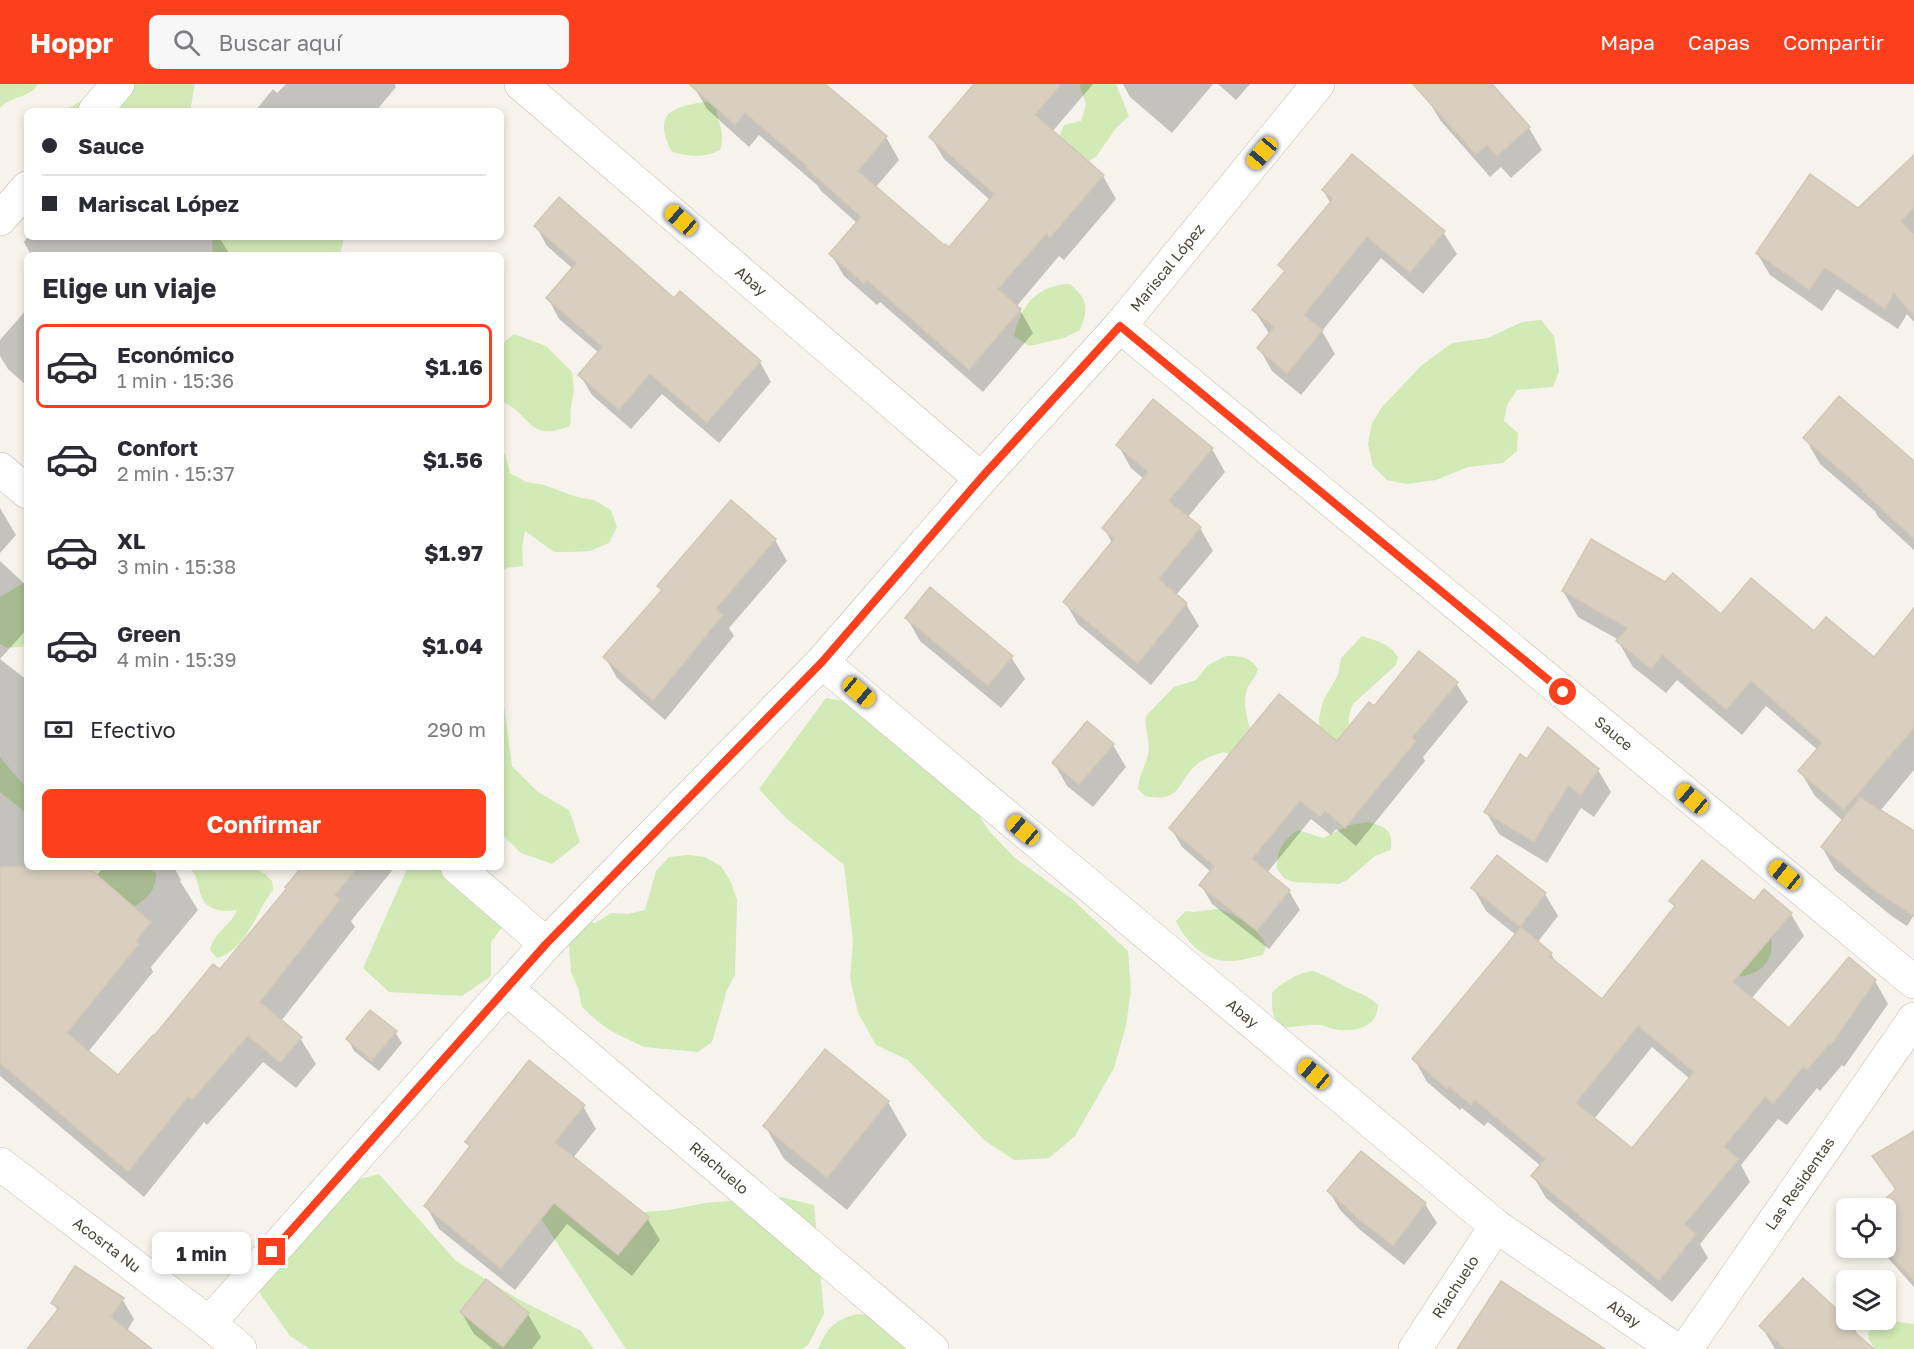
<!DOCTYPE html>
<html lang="es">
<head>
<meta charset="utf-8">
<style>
	body { margin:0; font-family:"Golos Text",sans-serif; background:#f7f7f7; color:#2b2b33; height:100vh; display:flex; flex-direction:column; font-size:22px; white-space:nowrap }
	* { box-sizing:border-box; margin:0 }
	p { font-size:20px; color:#7c7c81 }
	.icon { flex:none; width:33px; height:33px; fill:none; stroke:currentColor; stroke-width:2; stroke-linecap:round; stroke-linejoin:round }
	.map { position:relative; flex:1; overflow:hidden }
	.drawer { position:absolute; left:24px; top:168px; width:480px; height:618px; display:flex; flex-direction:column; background:#fff; border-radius:9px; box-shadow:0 3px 9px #0003 }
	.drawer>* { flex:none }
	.banner { position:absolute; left:24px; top:24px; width:480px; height:132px; border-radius:9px; box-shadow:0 3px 9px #0003; display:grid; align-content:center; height:132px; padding:0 18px; background:#fff }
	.buttons { position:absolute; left:1836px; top:1114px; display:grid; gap:12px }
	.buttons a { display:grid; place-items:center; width:60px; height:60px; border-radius:9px; background:#fff; box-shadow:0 3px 9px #0003; font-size:30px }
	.end { position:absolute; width:27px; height:27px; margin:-14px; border:8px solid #fc3f1d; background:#fff; box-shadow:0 0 0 3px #fff }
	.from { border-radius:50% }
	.bubble { position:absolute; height:42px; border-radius:9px; background:#fff; box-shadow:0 3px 9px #0003; font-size:20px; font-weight:700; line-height:42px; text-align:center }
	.car { position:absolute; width:18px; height:36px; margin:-18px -9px; border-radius:8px; box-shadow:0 0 4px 2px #0007; background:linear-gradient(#f5c518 24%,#345 0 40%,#f5c518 0 76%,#345 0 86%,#f5c518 0) }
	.banner b { display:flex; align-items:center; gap:21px; height:57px; font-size:22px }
	.banner b+b { border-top:2px solid #e1e1e2 }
	.banner i { width:15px; height:15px; background:#2b2b33 }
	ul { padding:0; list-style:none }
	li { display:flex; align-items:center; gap:18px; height:84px; margin:0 12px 9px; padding:0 6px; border:3px solid transparent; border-radius:9px }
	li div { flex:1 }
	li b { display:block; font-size:22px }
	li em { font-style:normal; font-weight:700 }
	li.on { border-color:#fc3f1d }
	li>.icon { width:54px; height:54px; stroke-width:1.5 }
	h2 { padding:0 18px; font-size:27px; line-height:72px }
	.pay { display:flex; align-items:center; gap:15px; height:66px; padding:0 18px; font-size:22px }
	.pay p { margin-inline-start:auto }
	.cta { display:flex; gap:12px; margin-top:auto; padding:12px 18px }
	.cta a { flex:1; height:69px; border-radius:9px; background:#fc3f1d; color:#fff; font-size:24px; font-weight:700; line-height:69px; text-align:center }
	header { display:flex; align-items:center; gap:36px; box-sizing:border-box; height:84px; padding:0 30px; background:#fc3f1d; color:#fff }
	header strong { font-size:28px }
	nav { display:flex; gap:33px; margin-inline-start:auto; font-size:21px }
	.search { width:420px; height:54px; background:#f7f7f7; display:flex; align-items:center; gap:15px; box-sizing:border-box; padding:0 21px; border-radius:9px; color:#7c7c81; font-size:22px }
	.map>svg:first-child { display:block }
	.green { fill:#d2eab5 }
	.shadow { fill:#0003; fill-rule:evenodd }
	.building { fill:#d8cfc1; stroke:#d3c7b4; stroke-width:1.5; fill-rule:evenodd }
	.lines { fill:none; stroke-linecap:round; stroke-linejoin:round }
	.minor-casing { stroke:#c2bbae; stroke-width:34 }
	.tertiary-casing { stroke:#c2bbae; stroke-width:34 }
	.minor { stroke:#fff; stroke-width:33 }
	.tertiary { stroke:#fff; stroke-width:33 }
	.route { stroke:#fc3f1d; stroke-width:8 }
	.labels { text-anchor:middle; stroke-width:4.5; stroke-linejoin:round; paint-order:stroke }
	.street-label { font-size:15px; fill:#4b4439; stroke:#fff }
</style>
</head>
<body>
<header>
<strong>Hoppr</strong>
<div class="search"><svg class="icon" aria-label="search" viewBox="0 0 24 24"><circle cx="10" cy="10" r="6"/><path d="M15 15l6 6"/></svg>Buscar aquí</div>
<nav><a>Mapa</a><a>Capas</a><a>Compartir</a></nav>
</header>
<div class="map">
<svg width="1914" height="1265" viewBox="0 0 1914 1265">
	<rect width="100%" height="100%" fill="#f6f3ec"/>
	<!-- green -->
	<g class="green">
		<path d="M 0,0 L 38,0 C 30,15 11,11 0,24 Z"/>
		<polygon points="109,0 195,0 190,27 64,27"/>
		<polygon points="1081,0 1116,0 1129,32 1116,44 1096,73 1079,82 1058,57 1064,41 1081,37 1086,20 1080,3"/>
		<path d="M 711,17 L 717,23 C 716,40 727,47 720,66 C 704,74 689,73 672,68 C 650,25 678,22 711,17 Z"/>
		<polygon points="212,153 344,153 340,171 213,171"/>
		<path d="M 1070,200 C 1088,216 1089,223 1080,246 L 1064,254 L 1029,262 L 1014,252 C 1021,221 1037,201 1070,200 Z"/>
		<polygon points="1541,236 1554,252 1559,287 1553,303 1517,306 1507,321 1504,337 1518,349 1517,367 1503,379 1468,383 1436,396 1407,400 1387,396 1373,382 1368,360 1372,339 1382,323 1421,282 1452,259 1488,254 1522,238"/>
		<path d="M 514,250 L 546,262 L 572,288 L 574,306 L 571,324 L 570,342 C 527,359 533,331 501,317 L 501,261 Z"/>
		<polygon points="501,370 505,370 510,389 526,398 544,401 577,413 594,416 611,426 617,443 609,459 590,467 573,468 554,468 525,447 522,464 523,482 506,484 501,488"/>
		<polygon points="27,497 27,562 7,564 0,560 0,513"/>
		<path d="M 1362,552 C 1377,557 1389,559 1398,573 L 1396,581 L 1354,619 C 1345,632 1351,648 1348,663 L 1321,655 L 1319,635 L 1323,617 L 1338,591 L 1341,574 Z"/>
		<path d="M 1226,572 C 1241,572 1249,572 1258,585 C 1256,592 1253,595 1249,601 C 1242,612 1246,632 1250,644 L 1258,649 L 1240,676 L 1224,668 C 1215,671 1204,674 1197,680 C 1176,699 1182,719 1145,712 L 1138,705 C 1139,692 1145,683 1148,671 C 1151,659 1144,644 1146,632 L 1174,603 L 1196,596 L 1208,581 Z"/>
		<polygon points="501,613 503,614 512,682 538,708 569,726 580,758 552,780 521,769 501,749"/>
		<polygon points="826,614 897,626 924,650 990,748 1015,774 1072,815 1128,867 1131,906 1126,942 1114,984 1075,1052 1049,1074 1014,1076 984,1056 908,976 876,961 858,929 850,894 853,856 844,781 786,734 759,705"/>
		<polygon points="0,673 27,705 27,730 0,708"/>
		<path d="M 1368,738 C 1386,743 1393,745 1391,766 L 1375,772 L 1347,796 L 1339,800 L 1293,798 L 1284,794 L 1277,785 C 1276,767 1283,756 1298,746 L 1323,754 L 1350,741 Z"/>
		<polygon points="688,771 705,773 721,782 731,798 737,816 735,891 727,906 712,958 698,968 644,963 611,947 596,936 582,923 578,904 571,888 568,850 579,835 595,839 611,829 628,830 645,826 656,787 669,773"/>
		<path d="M 88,783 L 148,783 L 156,790 C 156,810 142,818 126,828 Z"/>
		<path d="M 186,783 L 254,783 L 265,790 L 272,797 L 273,806 C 256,828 246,867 217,874 L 210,866 C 214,847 230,843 237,826 C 186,833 208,790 186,783 Z"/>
		<polygon points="408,783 465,783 515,826 491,858 491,892 462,912 389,908 363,884"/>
		<path d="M 1217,825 C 1237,830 1259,844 1266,862 L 1263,871 C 1252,873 1241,877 1230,877 C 1205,878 1186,858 1176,837 L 1186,827 L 1194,828 Z"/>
		<path d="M 1771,853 C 1775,877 1761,891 1736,893 Z"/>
		<path d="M 1313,887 C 1326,891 1336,898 1348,904 C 1359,909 1369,912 1378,921 C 1378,941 1358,948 1340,946 C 1333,946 1327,942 1321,941 C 1309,940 1295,943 1283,944 C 1271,934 1272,924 1272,909 C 1281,899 1299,888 1313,887 Z"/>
		<polygon points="495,1036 633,1129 669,1126 705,1119 781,1113 814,1121 824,1230 808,1261 801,1265 626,1265 533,1122"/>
		<polygon points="379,1090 456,1177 518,1215 581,1247 594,1265 310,1265 290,1252 249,1194 309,1108"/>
		<path d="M 857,1230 L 877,1231 L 913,1265 L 818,1265 C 828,1242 834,1237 857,1230 Z"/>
		<polygon points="1883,1236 1914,1240 1914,1265 1875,1265 1869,1256 1868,1248"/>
	</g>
	<!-- shadow -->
	<g class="shadow">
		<polygon points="286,0 395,0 396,3 376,27 255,27 273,5 277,9"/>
		<polygon points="696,0 823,0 886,53 899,76 875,104 944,163 949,165 991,117 944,75 931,53 976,0 1093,0 1052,48 1103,92 1116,115 1064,176 1059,172 1016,223 1020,226 1033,249 983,308 880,218 877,221 844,192 831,170 857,139 821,107 817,101 759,51 749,63 707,25 694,3"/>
		<polygon points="1123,0 1213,0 1172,49 1130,13"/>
		<polygon points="1218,0 1250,0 1236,16"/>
		<polygon points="1442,0 1490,0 1529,44 1542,66 1511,94 1501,83 1490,93 1440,36 1427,14"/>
		<polygon points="1914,73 1914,238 1907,230 1898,245 1837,205 1822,227 1770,191 1757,169 1858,126"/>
		<polygon points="1323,106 1443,148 1457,170 1423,210 1381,174 1322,247 1335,270 1301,311 1272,287 1259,264 1270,251 1254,226 1285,189 1280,181 1331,120"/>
		<polygon points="536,142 674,216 760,278 771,298 719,359 662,310 631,345 592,311 580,291 599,269 559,235 548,214 573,185 547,162"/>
		<polygon points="28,153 219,153 230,171 31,171 24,158"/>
		<polygon points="27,225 27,302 8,285 0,272 0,256"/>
		<polygon points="1805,354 1914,377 1914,466 1878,433 1875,427 1820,380"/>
		<polygon points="1118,361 1212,365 1225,388 1187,434 1200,444 1213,467 1176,511 1186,520 1199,542 1151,601 1078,540 1065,518 1112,459 1104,444 1144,395 1131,384"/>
		<polygon points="731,418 775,456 787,477 729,544 734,552 665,636 617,594 605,573 662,508 659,502"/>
		<polygon points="0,424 16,451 0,469"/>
		<polygon points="0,477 27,502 27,545 0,575"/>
		<polygon points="1563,507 1815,549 1874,575 1914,526 1914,686 1880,727 1914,748 1914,831 1907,842 1893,833 1835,786 1822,763 1843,737 1815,712 1800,687 1818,666 1766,622 1742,651 1677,596 1666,609 1633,583 1618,557 1619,556 1578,533"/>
		<polygon points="907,534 1011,573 1025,595 1001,624 920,557"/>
		<polygon points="0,575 27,596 27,783 86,783 96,792 104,783 174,783 181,796 180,797 198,826 151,883 153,888 88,968 119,993 220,887 304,783 395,783 351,837 355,843 281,937 300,954 316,980 296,1004 263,978 207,1041 204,1038 144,1113 0,992"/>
		<polygon points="1456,599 1468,618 1423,673 1425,677 1356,762 1336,745 1331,751 1311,735 1267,789 1289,807 1300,826 1269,865 1212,820 1201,801 1211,788 1182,763 1171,744 1337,659 1375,625"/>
		<polygon points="1113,661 1126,683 1093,723 1067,702 1054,679"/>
		<polygon points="1527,677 1598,686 1611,708 1594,733 1581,724 1547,779 1499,750 1486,728"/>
		<path d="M 1473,804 L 1545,810 L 1558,832 L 1537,859 L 1551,870 L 1557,880 L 1602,917 L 1675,824 L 1671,818 L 1754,819 L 1791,830 L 1804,852 L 1751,915 L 1789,946 L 1875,897 L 1888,920 L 1844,983 L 1842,981 L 1820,1007 L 1817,1004 L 1787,1041 L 1778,1035 L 1741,1081 L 1750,1098 L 1700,1160 L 1708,1174 L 1672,1218 L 1546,1114 L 1533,1092 L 1541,1082 L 1488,1038 L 1484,1042 L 1462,1024 L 1460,1026 L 1427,998 L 1414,975 L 1516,851 L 1486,827 ZM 1652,963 L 1690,995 L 1632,1066 L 1594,1035 Z"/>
		<polygon points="395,948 402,959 379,987 354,967 348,955"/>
		<polygon points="888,1018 907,1051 847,1126 784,1075 765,1042"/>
		<polygon points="583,1022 596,1045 573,1074 647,1134 660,1156 632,1192 567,1140 515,1206 439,1145 426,1122 471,1064 467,1058"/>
		<polygon points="1914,1048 1914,1203 1879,1164 1886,1164 1886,1125 1877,1125 1896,1107 1874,1073"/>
		<polygon points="1329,1107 1425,1120 1437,1139 1404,1181 1359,1145 1340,1126"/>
		<polygon points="1803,1196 1853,1242 1860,1255 1871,1265 1775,1265 1761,1242 1795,1205 1794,1203"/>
		<polygon points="487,1197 528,1230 541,1253 532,1265 493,1265 474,1250 461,1228"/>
		<polygon points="122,1215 134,1235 127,1247 150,1265 29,1265 58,1227 53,1219"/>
	</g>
	<!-- building -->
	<g class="building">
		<polygon points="689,0 825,0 887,52 858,87 944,161 945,160 949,163 994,110 929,53 974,0 1061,0 1035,31 1104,91 1050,154 1046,150 998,205 1021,225 969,286 867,196 864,200 829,170 861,133 806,84 807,82 745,29 735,41"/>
		<polygon points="1413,0 1492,0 1530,43 1497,72 1487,61 1476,71"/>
		<polygon points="1352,70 1445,147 1410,189 1367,153 1304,231 1323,246 1287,290 1257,264 1274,243 1252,226 1285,187 1278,181 1333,115 1322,106"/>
		<polygon points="1914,71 1914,124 1901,137 1914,151 1914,233 1894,209 1885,225 1825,184 1809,206 1756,169 1810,90 1858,124"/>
		<polygon points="559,113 674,214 680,207 761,277 707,339 650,290 619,326 578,291 602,263 546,214 576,179 534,142"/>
		<polygon points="1839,312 1914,377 1914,455 1862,407 1863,406 1803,354"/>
		<polygon points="1153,315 1213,364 1169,417 1201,443 1159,495 1187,519 1138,580 1063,518 1114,455 1102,444 1148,388 1116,361"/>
		<polygon points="731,416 776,455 716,525 723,531 653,617 603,573 662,506 657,502"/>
		<polygon points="1591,455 1665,498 1673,489 1721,530 1751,494 1814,547 1826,533 1874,573 1914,524 1914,644 1844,726 1798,687 1822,659 1751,597 1726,626 1662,571 1651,585 1616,557 1627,544 1562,507"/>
		<polygon points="930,503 1013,572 988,602 905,534"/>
		<polygon points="1419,567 1458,598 1412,654 1416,657 1345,744 1325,727 1320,733 1300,717 1252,775 1290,806 1257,847 1199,801 1214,782 1169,744 1279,610 1337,657 1369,618 1374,622"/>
		<polygon points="1087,637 1114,660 1079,701 1052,679"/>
		<polygon points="1548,643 1599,685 1581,711 1568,702 1534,758 1484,728 1520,670 1527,675"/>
		<polygon points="1860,713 1914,747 1914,832 1879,810 1821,763"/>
		<polygon points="1497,771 1546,809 1520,843 1471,804"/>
		<path d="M 1702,776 L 1754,817 L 1764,805 L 1792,829 L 1733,898 L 1789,944 L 1849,873 L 1876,896 L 1831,961 L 1829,960 L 1807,986 L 1803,983 L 1773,1020 L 1765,1013 L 1724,1063 L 1739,1075 L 1685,1140 L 1696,1150 L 1659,1197 L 1531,1092 L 1545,1075 L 1475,1016 L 1471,1021 L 1449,1003 L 1447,1005 L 1412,975 L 1521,843 L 1552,869 L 1549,872 L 1602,915 L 1675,822 L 1669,817 ZM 1638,942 L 1694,988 L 1632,1064 L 1576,1019 Z"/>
		<polygon points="0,783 88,783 151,838 136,857 139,860 67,949 118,991 153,951 154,952 213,880 220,885 287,804 285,803 302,783 358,783 335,811 340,816 260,918 302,953 280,979 248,952 192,1016 188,1013 128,1088 0,979"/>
		<polygon points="370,926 397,947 372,977 346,955"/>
		<polygon points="825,965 889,1017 827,1094 763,1042"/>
		<polygon points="529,976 585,1021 555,1058 649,1133 618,1171 554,1119 501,1185 424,1122 470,1062 465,1058"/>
		<polygon points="1914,1047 1914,1197 1884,1164 1886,1164 1886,1125 1875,1125 1896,1105 1872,1072"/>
		<polygon points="1361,1067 1426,1119 1393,1162 1346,1125 1347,1124 1327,1107"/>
		<polygon points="75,1182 124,1214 111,1233 152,1265 27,1265 59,1224 51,1219"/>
		<polygon points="1803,1194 1854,1241 1851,1245 1874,1265 1785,1265 1759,1242"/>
		<polygon points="486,1195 529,1229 503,1263 460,1228"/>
		<polygon points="1501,1197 1605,1265 1457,1265"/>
	</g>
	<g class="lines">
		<!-- minor casing -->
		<g class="minor-casing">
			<g id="minor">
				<path id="s1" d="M 521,0 L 981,395"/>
				<path id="s2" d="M 1120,242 L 1914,898"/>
				<polyline points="0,385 27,408"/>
				<path id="s3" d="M 822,578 L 1496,1142 L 1675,1265"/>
				<polyline points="457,783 546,860"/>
				<path id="s4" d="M 506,904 L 932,1265"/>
				<path id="s5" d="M 0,1080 L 209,1239 L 240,1265"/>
				<path id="s6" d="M 209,1239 L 546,860 L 822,578 L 981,395 L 1120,242 L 1318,0"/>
				<path id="s7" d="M 1415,1265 L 1496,1142"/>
				<path id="s8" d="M 1686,1265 L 1914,935"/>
			</g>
		</g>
		<!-- tertiary casing -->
		<g class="tertiary-casing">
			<g id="tertiary">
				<polyline points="95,27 118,0"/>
				<polyline points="0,135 27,104"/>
			</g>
		</g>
		<!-- minor -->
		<use href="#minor" class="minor"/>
		<!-- tertiary -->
		<use href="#tertiary" class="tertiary"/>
	</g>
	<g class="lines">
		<!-- route -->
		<polyline class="route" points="272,1168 546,860 822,578 981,394 1120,242 1563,608"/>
	</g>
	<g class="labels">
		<!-- street labels -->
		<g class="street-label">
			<text dy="5" stroke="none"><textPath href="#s6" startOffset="1426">Mariscal López</textPath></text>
			<text dy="5" stroke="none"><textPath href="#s1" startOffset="303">Abay</textPath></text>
			<text dy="5" stroke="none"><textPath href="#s2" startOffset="640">Sauce</textPath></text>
			<text dy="5" stroke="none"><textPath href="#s3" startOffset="548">Abay</textPath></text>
			<text dy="5" stroke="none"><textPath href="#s4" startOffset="279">Riachuelo</textPath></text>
			<text dy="5" stroke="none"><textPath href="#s8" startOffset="201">Las Residentas</textPath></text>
			<text dy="5" stroke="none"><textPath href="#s5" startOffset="134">Acosrta Nu</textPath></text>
			<text dy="5" stroke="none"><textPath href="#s7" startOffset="74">Riachuelo</textPath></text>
			<text dy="5" stroke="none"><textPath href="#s3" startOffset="1034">Abay</textPath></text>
		</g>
	</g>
</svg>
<div class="buttons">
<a><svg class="icon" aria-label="locate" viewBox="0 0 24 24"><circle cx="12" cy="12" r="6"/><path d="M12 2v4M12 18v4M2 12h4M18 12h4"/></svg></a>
<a><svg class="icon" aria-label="layers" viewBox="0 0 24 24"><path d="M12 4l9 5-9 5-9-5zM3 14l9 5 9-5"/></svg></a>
</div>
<i class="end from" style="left:1563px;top:608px"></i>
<i class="end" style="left:272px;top:1168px"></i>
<div class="bubble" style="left:152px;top:1148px;width:99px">1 min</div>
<i class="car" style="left:1262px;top:69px;rotate:220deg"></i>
<i class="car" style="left:681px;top:136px;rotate:311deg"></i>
<i class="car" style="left:859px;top:608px;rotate:130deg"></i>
<i class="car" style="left:1692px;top:715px;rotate:310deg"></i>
<i class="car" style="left:1023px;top:746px;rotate:310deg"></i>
<i class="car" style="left:1785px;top:791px;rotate:309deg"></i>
<i class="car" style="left:1314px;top:990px;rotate:310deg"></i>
<div class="banner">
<b><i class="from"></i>Sauce</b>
<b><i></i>Mariscal López</b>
</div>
<section class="drawer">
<h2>Elige un viaje</h2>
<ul>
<li class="on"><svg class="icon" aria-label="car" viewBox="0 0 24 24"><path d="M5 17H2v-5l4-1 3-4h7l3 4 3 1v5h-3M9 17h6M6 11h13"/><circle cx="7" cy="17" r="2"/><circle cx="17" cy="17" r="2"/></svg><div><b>Económico</b><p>1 min · 15:36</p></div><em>$1.16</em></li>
<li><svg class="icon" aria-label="car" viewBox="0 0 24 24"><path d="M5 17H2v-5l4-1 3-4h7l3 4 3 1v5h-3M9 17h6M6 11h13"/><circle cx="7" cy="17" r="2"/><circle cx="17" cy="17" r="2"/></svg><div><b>Confort</b><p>2 min · 15:37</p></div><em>$1.56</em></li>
<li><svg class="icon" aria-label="car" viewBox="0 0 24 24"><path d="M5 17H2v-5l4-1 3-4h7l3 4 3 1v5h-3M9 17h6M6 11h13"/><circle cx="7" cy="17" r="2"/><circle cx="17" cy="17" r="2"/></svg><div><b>XL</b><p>3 min · 15:38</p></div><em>$1.97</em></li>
<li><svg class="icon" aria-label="car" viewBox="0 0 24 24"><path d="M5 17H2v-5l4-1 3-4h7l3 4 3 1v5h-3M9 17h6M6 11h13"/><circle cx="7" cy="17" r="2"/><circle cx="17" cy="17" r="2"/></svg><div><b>Green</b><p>4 min · 15:39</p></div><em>$1.04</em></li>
</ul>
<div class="pay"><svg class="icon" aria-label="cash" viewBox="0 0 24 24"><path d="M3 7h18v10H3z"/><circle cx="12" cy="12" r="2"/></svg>Efectivo<p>290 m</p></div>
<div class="cta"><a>Confirmar</a></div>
</section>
</div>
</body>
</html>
